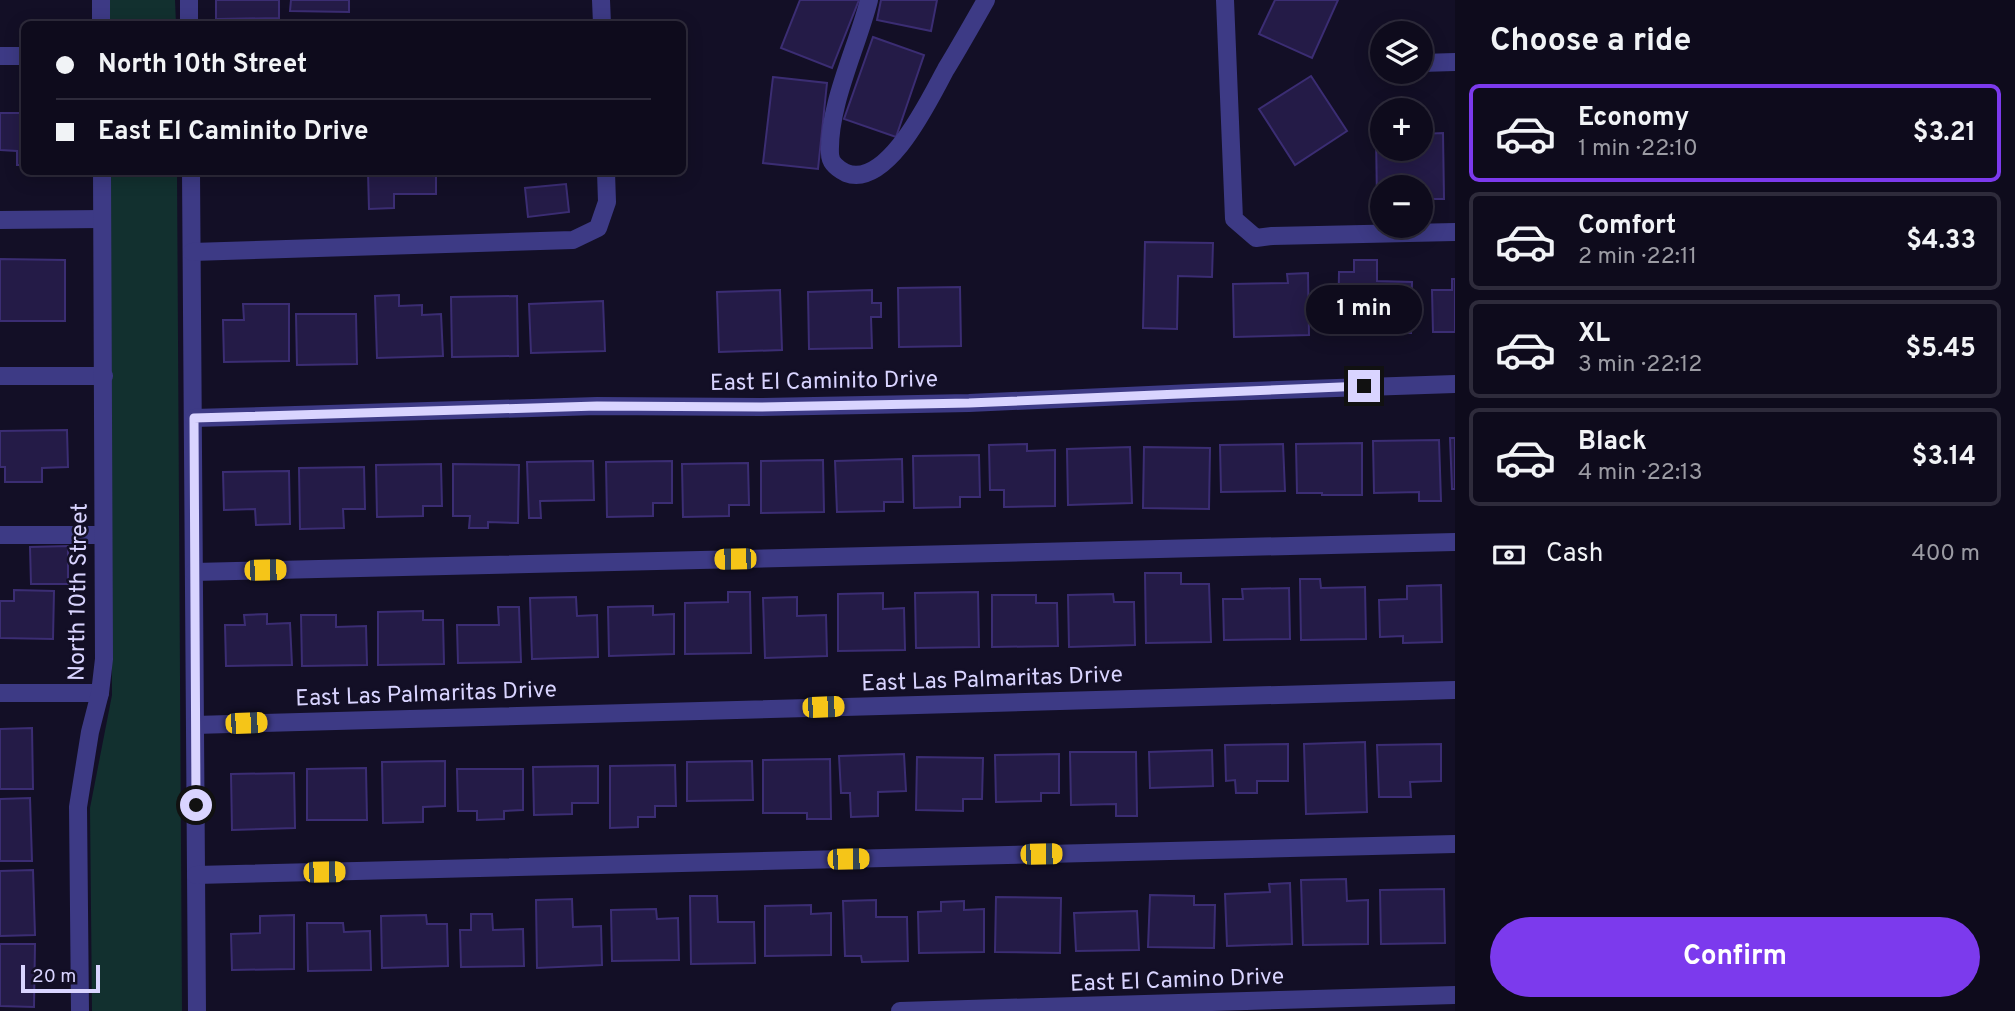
<!DOCTYPE html>
<html lang="en">
<head>
<meta charset="utf-8">
<style>
	body { margin:0; font-family:Overpass,sans-serif; background:#1c1929; color:#f1f3f6; height:100vh; display:flex; flex-direction:column; font-size:26px; white-space:nowrap }
	* { box-sizing:border-box; margin:0 }
	p { font-size:23px; color:#9b9ba3 }
	.icon { flex:none; width:38px; height:38px; fill:none; stroke:currentColor; stroke-width:2; stroke-linecap:round; stroke-linejoin:round }
	.map { position:relative; flex:1; overflow:hidden }
	.panel { display:flex; flex-direction:column; background:#0e0b1c; width:560px }
	.panel>* { flex:none }
	.guide { position:absolute; left:21px; top:21px; width:665px; height:154px; border-radius:10px; box-shadow:0 4px 18px #0003,0 0 0 2px #2e2b3b; display:grid; align-content:center; height:154px; padding:0 35px; background:#0e0b1c }
	.controls { position:absolute; left:1370px; top:21px; display:grid; gap:14px }
	.controls a { display:grid; place-items:center; width:63px; height:63px; border-radius:50%; background:#0e0b1c; box-shadow:0 4px 18px #0003,0 0 0 2px #2e2b3b; font-size:35px }
	.scale { position:absolute; left:21px; bottom:18px; width:79px; box-sizing:border-box; padding-left:7px; border:4px solid #d9d4ff; border-top:0; font-size:19px; line-height:24px; white-space:nowrap; color:#d9d4ff; -webkit-text-stroke:5px #130f26; paint-order:stroke }
	.end { position:absolute; width:32px; height:32px; margin:-16px; border:9px solid #d9d4ff; background:#111; box-shadow:0 0 0 4px #111 }
	.from { border-radius:50% }
	.bubble { position:absolute; height:49px; border-radius:24px; background:#0e0b1c; box-shadow:0 4px 18px #0003,0 0 0 2px #2e2b3b; font-size:23px; font-weight:700; line-height:49px; text-align:center }
	.car { position:absolute; width:21px; height:42px; margin:-21px -10px; border-radius:9px; box-shadow:0 0 5px 2px #0007; background:linear-gradient(#f5c518 24%,#345 0 40%,#f5c518 0 76%,#345 0 86%,#f5c518 0) }
	.guide b { display:flex; align-items:center; gap:24px; height:66px; font-size:26px }
	.guide b+b { border-top:2px solid #2e2b3b }
	.guide i { width:18px; height:18px; background:#f1f3f6 }
	ul { padding:0; list-style:none }
	li { display:flex; align-items:center; gap:21px; height:98px; margin:0 14px 10px; padding:0 21px; border:4px solid #2e2b3b; border-radius:10px }
	li div { flex:1 }
	li b { display:block; font-size:26px }
	li em { font-style:normal; font-weight:700 }
	li.on { border-color:#7c3aed }
	li>.icon { width:63px; height:63px; stroke-width:1.5 }
	h2 { padding:0 35px; font-size:32px; line-height:84px }
	.pay { display:flex; align-items:center; gap:18px; height:77px; padding:0 35px; font-size:26px }
	.pay p { margin-inline-start:auto }
	.cta { display:flex; gap:14px; margin-top:auto; padding:14px 35px }
	.cta a { flex:1; height:80px; border-radius:42px; background:#7c3aed; color:#fff; font-size:28px; font-weight:700; line-height:80px; text-align:center }
	main { display:flex; flex:1; min-height:0 }
	.map>svg:first-child { display:block }
	.green { fill:#12302f }
	.building { fill:#241b47; stroke:#3b2d73; stroke-width:2 }
	.lines { fill:none; stroke-linecap:round; stroke-linejoin:round }
	.minor { stroke:#3d3a85; stroke-width:18 }
	.route { stroke:#d9d4ff; stroke-width:9 }
	.labels { text-anchor:middle; stroke-width:5; stroke-linejoin:round; paint-order:stroke }
	.street-label { font-size:23px; fill:#d9d4ff; stroke:#130f26 }
</style>
</head>
<body>
<main>
<div class="map">
<svg width="1455" height="1011" viewBox="0 0 1455 1011">
	<rect width="100%" height="100%" fill="#130f26"/>
	<!-- green -->
	<g class="green">
		<polygon points="109,0 175,0 176,24 109,24"/>
		<polygon points="109,172 177,172 182,1011 92,1011 90,808 112,695"/>
	</g>
	<!-- building -->
	<g class="building">
		<polygon points="216,0 279,0 279,18 216,19"/>
		<polygon points="291,0 349,0 349,12 290,11"/>
		<polygon points="800,0 859,0 832,68 781,48"/>
		<polygon points="881,0 937,0 931,31 877,20"/>
		<polygon points="1275,0 1338,0 1312,58 1259,34"/>
		<polygon points="873,37 924,55 896,137 844,119"/>
		<polygon points="1311,76 1347,131 1295,165 1259,109"/>
		<polygon points="773,77 827,83 818,169 763,163"/>
		<polygon points="0,113 24,113 24,165 17,165 17,151 0,150"/>
		<polygon points="1443,133 1444,199 1421,199 1421,187 1382,187 1382,200 1377,200 1376,135 1382,135 1382,149 1421,149 1421,134"/>
		<polygon points="368,172 436,172 436,194 394,194 394,208 369,209"/>
		<polygon points="566,184 569,212 528,217 525,188"/>
		<polygon points="1145,242 1213,243 1212,277 1178,276 1177,329 1143,328"/>
		<polygon points="0,259 65,260 65,321 0,321"/>
		<polygon points="1354,260 1377,260 1377,281 1412,282 1411,333 1338,332 1339,272 1354,272"/>
		<polygon points="1308,273 1309,335 1234,337 1233,284 1288,283 1287,274"/>
		<polygon points="1452,279 1455,279 1455,332 1433,332 1432,290 1452,290"/>
		<polygon points="960,287 961,346 899,347 898,288"/>
		<polygon points="780,290 782,350 719,352 717,292"/>
		<polygon points="872,290 872,303 881,303 881,317 871,317 872,348 809,349 808,292"/>
		<polygon points="399,295 399,306 422,305 422,315 441,314 443,356 377,358 375,296"/>
		<polygon points="517,296 518,356 452,357 451,297"/>
		<polygon points="603,301 605,351 531,353 529,304"/>
		<polygon points="243,304 289,304 289,361 224,362 223,320 244,320"/>
		<polygon points="296,314 356,314 357,364 297,365"/>
		<polygon points="67,430 68,467 42,468 42,482 5,482 5,467 0,467 0,431"/>
		<polygon points="1450,438 1455,438 1455,489 1452,489"/>
		<polygon points="1439,440 1441,501 1419,501 1419,492 1374,493 1373,441"/>
		<polygon points="1362,443 1362,495 1322,495 1322,493 1297,493 1296,444"/>
		<polygon points="1027,444 1027,451 1055,450 1055,506 1004,507 1004,490 990,490 989,445"/>
		<polygon points="1283,444 1285,491 1221,492 1220,445"/>
		<polygon points="1130,447 1132,503 1068,505 1067,449"/>
		<polygon points="1144,447 1210,448 1209,509 1143,508"/>
		<polygon points="979,455 980,497 960,497 960,507 914,508 913,456"/>
		<polygon points="902,459 903,502 884,502 884,511 837,512 835,461"/>
		<polygon points="823,460 824,512 761,513 761,461"/>
		<polygon points="593,461 594,500 540,501 541,518 529,518 527,462"/>
		<polygon points="672,461 672,503 653,503 653,516 607,517 606,462"/>
		<polygon points="748,463 749,505 729,505 729,516 683,517 682,464"/>
		<polygon points="441,464 442,506 423,506 423,516 377,517 376,465"/>
		<polygon points="453,464 519,465 518,523 488,522 488,528 469,528 470,516 453,516"/>
		<polygon points="364,467 365,509 343,509 344,528 300,529 299,468"/>
		<polygon points="289,471 290,524 256,525 255,509 224,510 223,472"/>
		<polygon points="68,546 68,584 31,584 30,547"/>
		<polygon points="1145,573 1181,573 1181,584 1209,584 1211,642 1146,643"/>
		<polygon points="1300,579 1320,579 1321,588 1365,587 1366,639 1301,640"/>
		<polygon points="1441,585 1442,642 1403,643 1403,636 1380,637 1379,600 1407,599 1407,586"/>
		<polygon points="1289,588 1290,639 1224,640 1223,599 1243,599 1242,589"/>
		<polygon points="14,590 54,591 53,639 0,638 0,601 14,601"/>
		<polygon points="728,592 750,592 751,653 685,654 685,603 728,602"/>
		<polygon points="978,592 979,647 916,648 915,593"/>
		<polygon points="883,593 883,609 904,608 905,650 838,651 838,594"/>
		<polygon points="1113,594 1114,602 1134,602 1135,645 1069,647 1068,595"/>
		<polygon points="992,595 1036,595 1036,603 1057,603 1058,646 992,647"/>
		<polygon points="576,597 577,616 597,615 598,657 532,659 530,598"/>
		<polygon points="797,597 797,616 826,615 827,656 765,658 763,598"/>
		<polygon points="653,606 653,615 674,614 674,654 609,656 608,607"/>
		<polygon points="498,607 519,607 521,662 458,663 457,625 499,625"/>
		<polygon points="423,611 423,620 443,620 444,664 378,665 378,612"/>
		<polygon points="267,614 267,624 290,623 292,665 226,666 225,625 245,625 244,615"/>
		<polygon points="301,615 336,615 336,627 366,626 367,665 302,666"/>
		<polygon points="32,728 33,789 0,789 0,729"/>
		<polygon points="1365,742 1367,812 1306,814 1304,744"/>
		<polygon points="1288,744 1288,781 1257,781 1257,793 1236,793 1235,780 1226,781 1225,745"/>
		<polygon points="1441,744 1441,781 1410,782 1411,797 1379,797 1377,745"/>
		<polygon points="1212,750 1213,786 1150,788 1149,752"/>
		<polygon points="1070,752 1136,752 1137,816 1116,816 1116,804 1071,805"/>
		<polygon points="904,754 906,791 878,792 878,816 851,817 850,793 841,793 839,756"/>
		<polygon points="1059,754 1059,793 1041,793 1041,801 996,802 995,755"/>
		<polygon points="917,757 983,758 982,799 963,799 963,811 916,810"/>
		<polygon points="830,759 831,819 807,819 807,813 763,813 763,760"/>
		<polygon points="445,761 445,806 423,807 423,822 383,823 382,762"/>
		<polygon points="752,761 753,800 687,801 687,762"/>
		<polygon points="675,765 676,806 655,806 655,817 638,817 638,827 610,828 610,766"/>
		<polygon points="598,766 598,803 572,803 572,814 534,815 533,767"/>
		<polygon points="366,768 367,820 307,820 307,769"/>
		<polygon points="457,769 523,769 523,810 504,811 504,819 477,820 477,811 458,811"/>
		<polygon points="294,773 295,828 232,830 231,774"/>
		<polygon points="30,798 32,861 0,861 0,799"/>
		<polygon points="33,870 35,935 0,936 0,871"/>
		<polygon points="1346,879 1347,901 1368,900 1368,944 1303,945 1301,880"/>
		<polygon points="1290,883 1292,944 1227,946 1225,894 1270,892 1269,884"/>
		<polygon points="1444,889 1445,943 1381,944 1380,890"/>
		<polygon points="1150,895 1194,896 1194,905 1215,905 1214,948 1148,947"/>
		<polygon points="690,896 717,896 718,922 754,922 755,963 691,964"/>
		<polygon points="996,897 1061,898 1060,953 995,952"/>
		<polygon points="572,899 573,927 601,926 602,965 537,968 536,900"/>
		<polygon points="876,900 876,917 907,917 908,961 862,962 861,956 845,956 843,901"/>
		<polygon points="964,901 964,910 984,909 984,952 919,953 918,912 941,911 941,902"/>
		<polygon points="811,905 811,914 831,913 831,955 765,956 765,906"/>
		<polygon points="656,909 657,919 678,918 679,960 612,961 611,910"/>
		<polygon points="1137,911 1139,950 1076,951 1074,913"/>
		<polygon points="471,914 492,914 493,930 523,929 524,966 461,967 460,930 471,930"/>
		<polygon points="294,915 294,969 232,970 231,934 260,933 260,916"/>
		<polygon points="426,915 427,924 447,924 448,966 382,968 381,916"/>
		<polygon points="307,923 343,923 344,932 370,931 371,970 308,971"/>
		<polygon points="0,944 35,944 34,1007 0,1006"/>
	</g>
	<g class="lines">
		<!-- minor -->
		<g class="minor">
			<polyline points="101,0 101,24"/>
			<polyline points="189,0 189,24"/>
			<polyline points="601,0 602,24"/>
			<path d="M 869,0 C 857,48 828,105 830,154 C 830,163 838,169 846,173 C 888,189 930,98 946,69 C 960,46 973,23 986,0"/>
			<polyline points="1225,0 1234,219 1256,238 1272,236 1455,232"/>
			<polyline points="0,56 24,56"/>
			<polyline points="1421,63 1455,62"/>
			<polyline points="191,172 197,1011"/>
			<polyline points="0,220 102,219"/>
			<polyline points="192,252 573,240 598,228 607,202 606,172"/>
			<polyline points="0,376 104,376"/>
			<polyline points="194,418 597,406 761,407 969,403 1193,393 1455,384"/>
			<polyline points="0,535 103,535"/>
			<polyline points="194,572 1455,542"/>
			<polyline points="0,693 100,693"/>
			<polyline points="195,725 1455,690"/>
			<polyline points="196,875 1455,844"/>
			<polyline points="80,1011 78,807 90,732 100,693 104,659 102,172"/>
			<polyline points="900,1011 1455,995"/>
		</g>
	</g>
	<g class="lines">
		<!-- route -->
		<polyline class="route" points="196,805 194,418 597,406 761,407 969,403 1364,386"/>
	</g>
	<g class="labels">
		<!-- street labels -->
		<g class="street-label">
			<text transform="translate(824 380) rotate(-1)" y="8">East El Caminito Drive</text>
			<text transform="translate(77 592) rotate(-89)" y="8">North 10th Street</text>
			<text transform="translate(992 678) rotate(-2)" y="8">East Las Palmaritas Drive</text>
			<text transform="translate(426 693) rotate(-2)" y="8">East Las Palmaritas Drive</text>
			<text transform="translate(1177 979) rotate(-2)" y="8">East El Camino Drive</text>
		</g>
	</g>
</svg>
<div class="controls">
<a><svg class="icon" aria-label="layers" viewBox="0 0 24 24"><path d="M12 4l9 5-9 5-9-5zM3 14l9 5 9-5"/></svg></a>
<a>+</a>
<a>−</a>
</div>
<div class="scale">20 m</div>
<i class="end from" style="left:196px;top:805px"></i>
<i class="end" style="left:1364px;top:386px"></i>
<div class="bubble" style="left:1306px;top:285px;width:116px">1 min</div>
<i class="car" style="left:735px;top:559px;rotate:269deg"></i>
<i class="car" style="left:265px;top:570px;rotate:89deg"></i>
<i class="car" style="left:823px;top:707px;rotate:88deg"></i>
<i class="car" style="left:246px;top:723px;rotate:88deg"></i>
<i class="car" style="left:1041px;top:854px;rotate:89deg"></i>
<i class="car" style="left:848px;top:859px;rotate:89deg"></i>
<i class="car" style="left:324px;top:872px;rotate:89deg"></i>
<div class="guide">
<b><i class="from"></i>North 10th Street</b>
<b><i></i>East El Caminito Drive</b>
</div>
</div>
<section class="panel">
<h2>Choose a ride</h2>
<ul>
<li class="on"><svg class="icon" aria-label="car" viewBox="0 0 24 24"><path d="M5 17H2v-5l4-1 3-4h7l3 4 3 1v5h-3M9 17h6M6 11h13"/><circle cx="7" cy="17" r="2"/><circle cx="17" cy="17" r="2"/></svg><div><b>Economy</b><p>1 min · 22:10</p></div><em>$3.21</em></li>
<li><svg class="icon" aria-label="car" viewBox="0 0 24 24"><path d="M5 17H2v-5l4-1 3-4h7l3 4 3 1v5h-3M9 17h6M6 11h13"/><circle cx="7" cy="17" r="2"/><circle cx="17" cy="17" r="2"/></svg><div><b>Comfort</b><p>2 min · 22:11</p></div><em>$4.33</em></li>
<li><svg class="icon" aria-label="car" viewBox="0 0 24 24"><path d="M5 17H2v-5l4-1 3-4h7l3 4 3 1v5h-3M9 17h6M6 11h13"/><circle cx="7" cy="17" r="2"/><circle cx="17" cy="17" r="2"/></svg><div><b>XL</b><p>3 min · 22:12</p></div><em>$5.45</em></li>
<li><svg class="icon" aria-label="car" viewBox="0 0 24 24"><path d="M5 17H2v-5l4-1 3-4h7l3 4 3 1v5h-3M9 17h6M6 11h13"/><circle cx="7" cy="17" r="2"/><circle cx="17" cy="17" r="2"/></svg><div><b>Black</b><p>4 min · 22:13</p></div><em>$3.14</em></li>
</ul>
<div class="pay"><svg class="icon" aria-label="cash" viewBox="0 0 24 24"><path d="M3 7h18v10H3z"/><circle cx="12" cy="12" r="2"/></svg>Cash<p>400 m</p></div>
<div class="cta"><a>Confirm</a></div>
</section>
</main>
</body>
</html>
